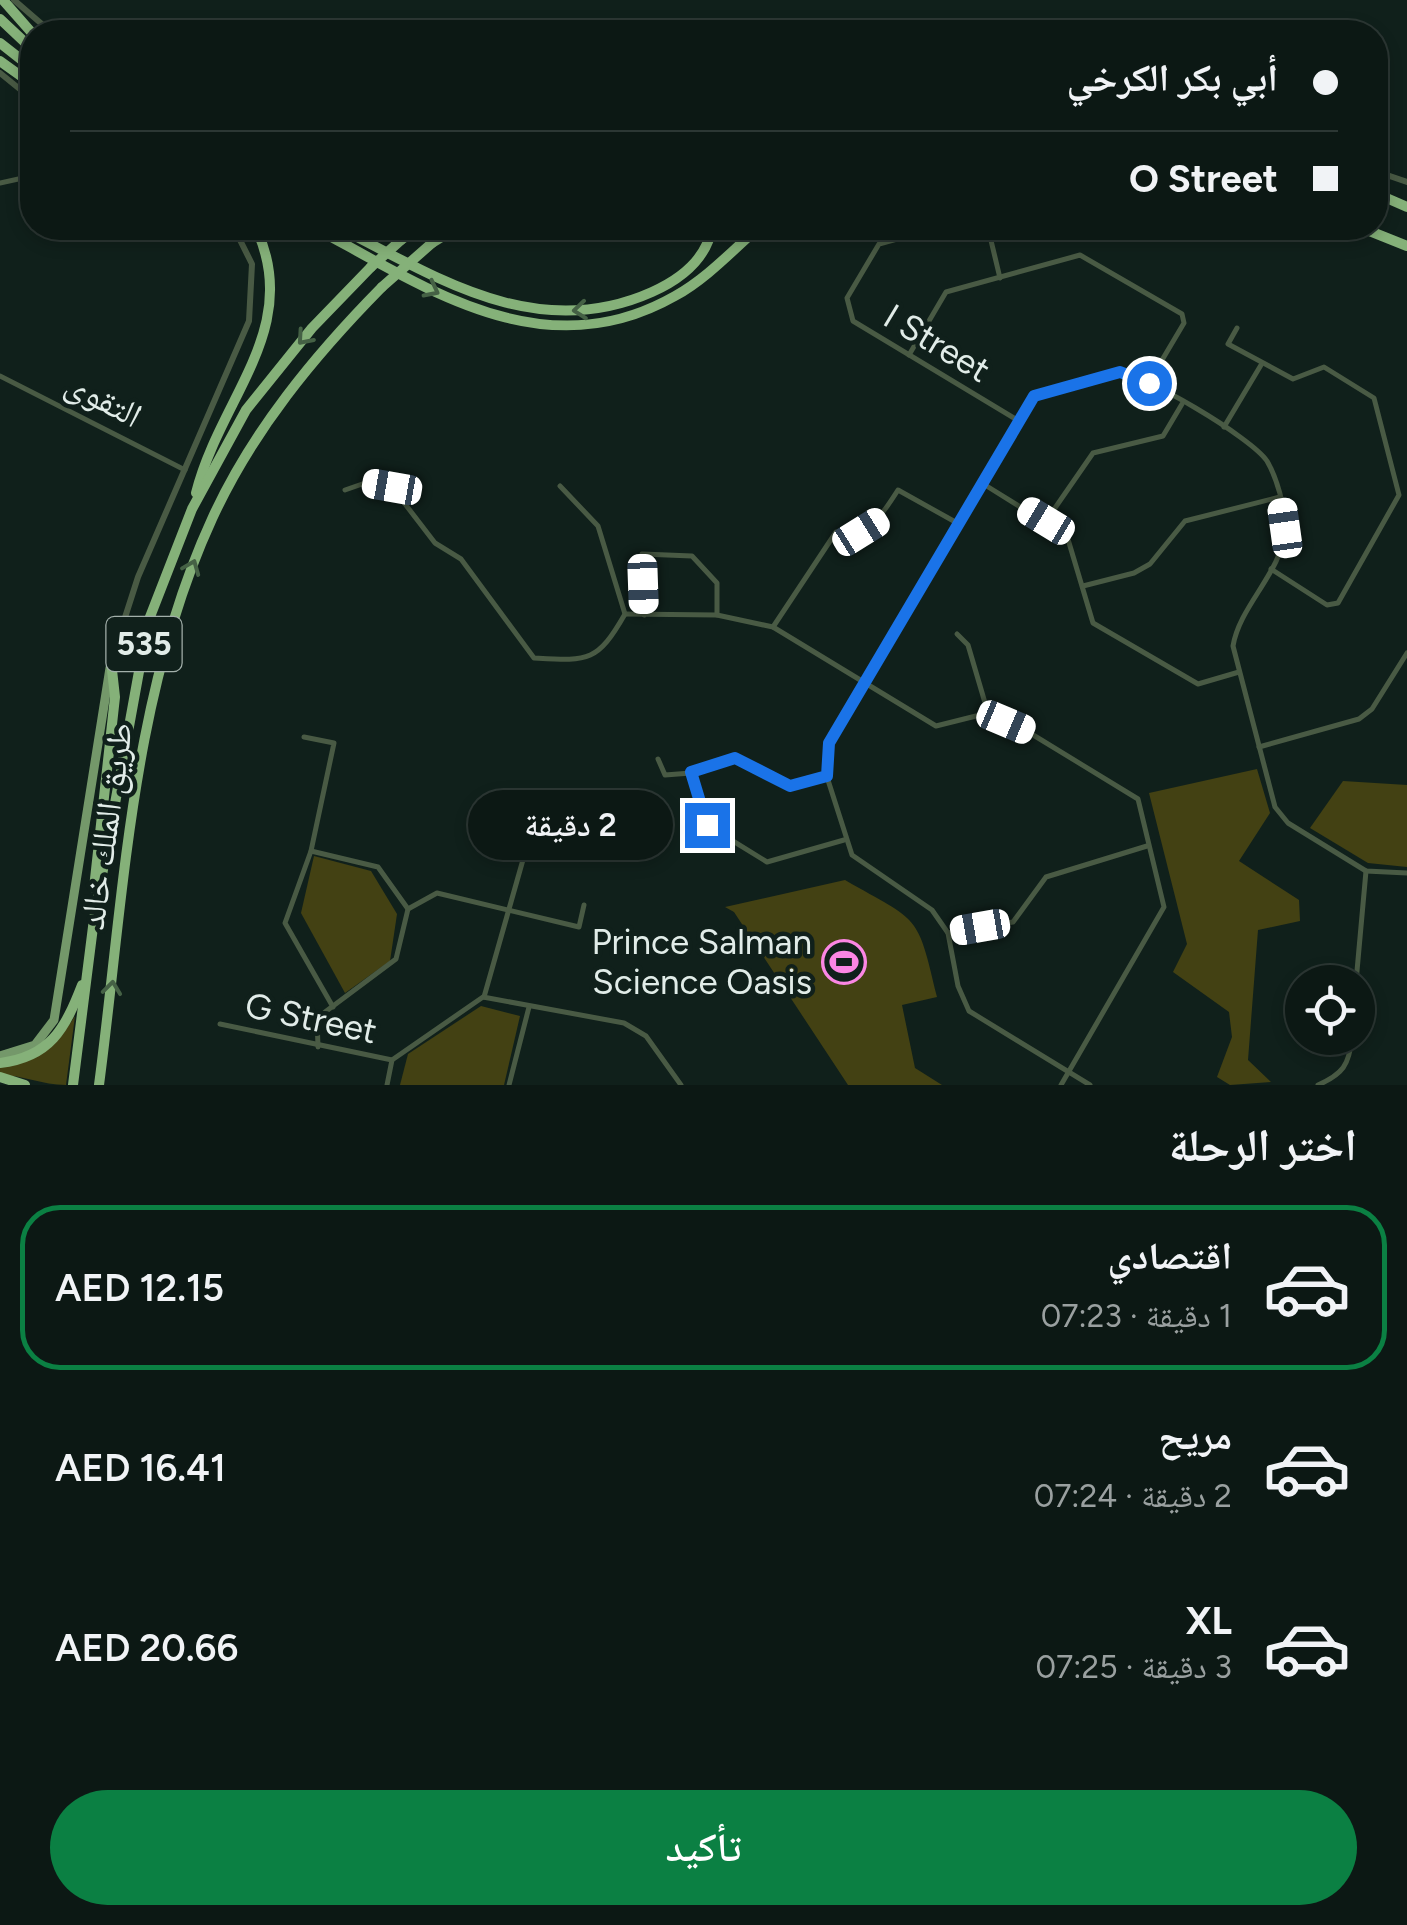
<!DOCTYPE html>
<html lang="ar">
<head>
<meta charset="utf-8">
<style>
	body { margin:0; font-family:Figtree,"Noto Naskh Arabic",sans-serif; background:#1a2522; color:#f1f3f6; direction:rtl; height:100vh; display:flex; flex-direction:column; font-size:38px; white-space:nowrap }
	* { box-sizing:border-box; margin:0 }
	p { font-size:32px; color:#9aa0a0 }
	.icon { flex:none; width:55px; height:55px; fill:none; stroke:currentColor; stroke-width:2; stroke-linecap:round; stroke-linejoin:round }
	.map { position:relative; height:1085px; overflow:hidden; direction:ltr }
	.details { display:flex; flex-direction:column; background:#0c1814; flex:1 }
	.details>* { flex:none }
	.hud { position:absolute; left:20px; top:20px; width:1368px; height:220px; border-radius:40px; box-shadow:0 5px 15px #0003,0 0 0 2px #2c3734; direction:rtl; display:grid; align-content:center; height:220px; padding:0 50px; background:#0c1814 }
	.tools { position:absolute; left:1285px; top:965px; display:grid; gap:20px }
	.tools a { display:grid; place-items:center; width:90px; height:90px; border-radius:50%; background:#0c1814; box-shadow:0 5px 15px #0003,0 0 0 2px #2c3734; font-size:50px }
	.end { position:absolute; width:45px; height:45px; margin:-22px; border:12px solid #1a73e8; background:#fff; box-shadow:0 0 0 5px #fff }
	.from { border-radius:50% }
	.bubble { position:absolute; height:70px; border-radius:35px; background:#0c1814; box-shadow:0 5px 15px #0003,0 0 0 2px #2c3734; font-size:32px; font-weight:600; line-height:70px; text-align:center; direction:rtl }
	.car { position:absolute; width:30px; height:60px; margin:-30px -15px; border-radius:12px; box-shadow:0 0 8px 2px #0007; background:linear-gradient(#fff 24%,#345 0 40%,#fff 0 76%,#345 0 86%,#fff 0) }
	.hud b { display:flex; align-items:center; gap:35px; height:95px; font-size:38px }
	.hud b+b { border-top:2px solid #2c3734 }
	.hud i { width:25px; height:25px; background:#f1f3f6 }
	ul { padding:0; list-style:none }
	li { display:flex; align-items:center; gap:30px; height:165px; margin:0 20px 15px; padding:0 30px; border:5px solid transparent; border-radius:40px }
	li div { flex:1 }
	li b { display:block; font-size:38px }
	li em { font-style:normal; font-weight:600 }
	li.active { border-color:#0b8043 }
	li>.icon { width:90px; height:90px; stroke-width:1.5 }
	h2 { padding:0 50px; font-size:45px; line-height:120px }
	.primary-button { display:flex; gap:20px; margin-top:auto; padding:20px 50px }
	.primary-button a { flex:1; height:115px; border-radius:60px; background:#0b8043; color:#fff; font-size:40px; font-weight:600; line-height:115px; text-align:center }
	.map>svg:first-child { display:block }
	.green { fill:#434113 }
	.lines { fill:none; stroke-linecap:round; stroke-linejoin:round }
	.minor { stroke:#495a44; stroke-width:5 }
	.tertiary { stroke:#495a44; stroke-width:6 }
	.primary { stroke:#74986a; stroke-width:9 }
	.motorway { stroke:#85b179; stroke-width:10 }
	.motorway-bridge { stroke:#85b179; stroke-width:10 }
	.oneway { stroke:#456145 }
	.route { stroke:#1a73e8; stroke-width:12 }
	.labels { text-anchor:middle; stroke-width:9; stroke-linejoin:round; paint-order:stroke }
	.shield { fill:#10201b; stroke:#a2afaa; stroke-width:2.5 }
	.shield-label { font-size:32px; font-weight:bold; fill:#e1ece8 }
	.street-label { font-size:35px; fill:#e1ece8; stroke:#10201b }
	.poi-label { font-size:35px; fill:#e1ece8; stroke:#10201b; text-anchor:end }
</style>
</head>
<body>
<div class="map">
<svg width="1407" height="1085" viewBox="0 0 1407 1085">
	<rect width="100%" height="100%" fill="#10201b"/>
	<!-- green -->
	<g class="green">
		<polygon points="1257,769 1270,813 1239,861 1299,900 1300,921 1258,930 1248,1060 1271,1082 1230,1085 1217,1077 1232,1037 1229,1012 1173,972 1187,944 1149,793"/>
		<polygon points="1343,781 1407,785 1407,867 1368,863 1310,828"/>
		<polygon points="314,856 371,871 397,914 390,961 345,993 301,913"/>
		<path d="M 845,880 C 920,923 917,912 937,997 L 902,1005 L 915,1068 L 942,1085 L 848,1085 L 734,912 L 725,907 Z"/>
		<polygon points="481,1006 520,1016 504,1085 400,1085 408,1054"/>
		<path d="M 75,1016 L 66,1085 C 42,1085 23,1075 0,1075 L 0,1067 C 34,1056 55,1048 75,1016 Z"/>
	</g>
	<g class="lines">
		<!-- minor -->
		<g class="minor">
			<polyline points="0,183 32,176"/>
			<polyline points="937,228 879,244 847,298 853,321 1019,421"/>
			<polyline points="988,228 1000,278"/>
			<polyline points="1237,328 1228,344 1293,379 1324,367 1374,398 1399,495 1338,603 1327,605 1271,569"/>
			<polyline points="909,355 946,292 1080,255 1182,314 1184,323 1149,382"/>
			<polyline points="0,376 185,470"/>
			<polyline points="1224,427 1261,365"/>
			<polyline points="985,485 1067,536 1093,623 1198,684 1239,672"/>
			<path d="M 345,490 L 368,482 L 392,487 L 435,543 L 461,559 L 534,658 C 588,661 597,663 625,614 L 598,526 L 560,486"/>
			<polyline points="1046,521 1093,453 1163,436 1182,404"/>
			<polyline points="1083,586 1134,573 1150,564 1185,521 1280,497"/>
			<polyline points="625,614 717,615 773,627 936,726 988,713 1025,730 1138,799 1164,907 1061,1085"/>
			<polyline points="644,615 642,554 692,556 717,583 717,615"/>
			<path d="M 773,627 L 836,532 C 871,532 880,518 898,490 L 959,524"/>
			<polyline points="957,634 968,645 988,713"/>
			<polyline points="304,737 334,743 311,851 285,923 333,1007"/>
			<polyline points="1259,747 1359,719 1372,709 1407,653"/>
			<polyline points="658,759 665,775 691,773 735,758 790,786 827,777"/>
			<polyline points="691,773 707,825 767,862 844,840"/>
			<polyline points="311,851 378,867 408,909 396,959 317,1018 318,1047"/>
			<polyline points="408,909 437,893 579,927 584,905"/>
			<polyline points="948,933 1013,922 1046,877 1147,846"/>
			<polyline points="1356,982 1366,871"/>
			<polyline points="484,997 534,821 510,817"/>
			<polyline points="220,1024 392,1060"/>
			<polyline points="387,1085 392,1060 483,997 624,1023 646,1036 681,1085"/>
			<polyline points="509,1085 529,1007"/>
			<path d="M 1090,1085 L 969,1011 L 958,986 L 948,933 L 932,910 L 852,855 L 827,777 L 829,743 L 1034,397 C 1059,389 1090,374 1116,373 C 1142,372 1252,438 1267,461 C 1277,478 1285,507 1285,527 C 1284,571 1240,604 1233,646 L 1275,807 L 1288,823 L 1366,871 L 1407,873"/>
			<path d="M 1318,1085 C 1343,1074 1349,1065 1352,1038"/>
		</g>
		<!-- tertiary -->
		<g class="tertiary">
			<polyline points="14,0 51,32"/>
			<polyline points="0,73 32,99"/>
			<polyline points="1375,171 1407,182"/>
			<polyline points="111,661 138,577 249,321 252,264 234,228"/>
		</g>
		<!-- primary -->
		<polyline class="primary" points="0,1056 35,1045 54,1020 110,668"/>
		<!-- motorway -->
		<g class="motorway">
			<polyline points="3,0 32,33"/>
			<polyline points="0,19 32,49"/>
			<polyline points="0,43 32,68"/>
			<polyline points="0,61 32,84"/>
			<polyline points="1375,193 1407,207"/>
			<path d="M 315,228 C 428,289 545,370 675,296 C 706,279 732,251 758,228"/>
			<path d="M 340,228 C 439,279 538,343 652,292 C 681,279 706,260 712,228"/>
			<polyline points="1362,228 1407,246"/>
			<polyline points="401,240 417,228"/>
			<polyline points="432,243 456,228"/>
			<path d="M 196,493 C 220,397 303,329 256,228"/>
			<polyline points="94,888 115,697 111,661"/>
			<path d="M 0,1063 C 50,1057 65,1029 82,985"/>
			<polyline points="0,1077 25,1085"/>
			<polyline points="73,1085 94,919 148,622 192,509 246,410 312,328 371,267"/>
			<path d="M 99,1085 C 124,895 131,695 212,519 C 252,431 315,355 382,287"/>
		</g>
		<!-- motorway-bridge -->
		<g class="motorway-bridge">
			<polyline points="371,267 401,240"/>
			<polyline points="382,287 432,243"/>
		</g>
	</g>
	<!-- one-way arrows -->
	<defs><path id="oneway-chevron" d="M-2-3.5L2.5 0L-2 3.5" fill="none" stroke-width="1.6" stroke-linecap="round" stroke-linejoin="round" transform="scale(2.5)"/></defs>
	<g class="oneway">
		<use href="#oneway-chevron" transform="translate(432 290) rotate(27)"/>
		<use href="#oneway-chevron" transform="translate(580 310) rotate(174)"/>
		<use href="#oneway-chevron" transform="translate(304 338) rotate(131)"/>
		<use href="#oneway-chevron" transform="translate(192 567) rotate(-68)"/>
		<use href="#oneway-chevron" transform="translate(112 988) rotate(-83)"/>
	</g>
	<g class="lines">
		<!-- route -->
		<polyline class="route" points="707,825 691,772 735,758 790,786 827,776 829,743 1034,396 1120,372 1149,383"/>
	</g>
	<!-- icons -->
	<defs>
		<g id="stadium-ring" transform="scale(2.25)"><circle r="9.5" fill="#10201b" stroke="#fb86e4" stroke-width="1.5"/><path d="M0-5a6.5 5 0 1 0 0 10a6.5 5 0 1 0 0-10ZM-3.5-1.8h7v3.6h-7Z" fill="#fb86e4"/></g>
	</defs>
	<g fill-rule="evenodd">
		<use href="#stadium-ring" x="844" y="962"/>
	</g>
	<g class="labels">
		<!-- shield labels -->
		<rect class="shield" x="106.5" y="617" width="75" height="54" rx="8"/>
		<g class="shield-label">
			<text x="144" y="655">535</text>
		</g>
		<!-- street labels -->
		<g class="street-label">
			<text transform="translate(937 343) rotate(31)" y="12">I Street</text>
			<text transform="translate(104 399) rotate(28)" y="12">التقوى</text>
			<text transform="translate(106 826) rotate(-82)" y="12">طريق الملك خالد</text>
			<text transform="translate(311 1018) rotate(12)" y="12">G Street</text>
		</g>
		<!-- poi labels -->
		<g class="poi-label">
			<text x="812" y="954">Prince Salman<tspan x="812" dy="40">Science Oasis</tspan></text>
		</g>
	</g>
</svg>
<div class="tools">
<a><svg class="icon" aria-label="locate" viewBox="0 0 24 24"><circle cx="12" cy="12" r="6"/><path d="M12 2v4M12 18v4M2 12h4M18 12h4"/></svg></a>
</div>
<i class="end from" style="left:1149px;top:383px"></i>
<i class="end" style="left:707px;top:825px"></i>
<div class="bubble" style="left:468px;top:790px;width:205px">2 دقيقة</div>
<i class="car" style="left:392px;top:487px;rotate:280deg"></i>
<i class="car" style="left:1046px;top:521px;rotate:301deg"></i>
<i class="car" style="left:1285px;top:528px;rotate:352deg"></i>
<i class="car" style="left:861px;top:532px;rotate:58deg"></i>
<i class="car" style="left:643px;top:584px;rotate:178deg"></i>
<i class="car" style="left:1006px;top:722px;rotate:113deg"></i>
<i class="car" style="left:980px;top:927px;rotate:260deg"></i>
<div class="hud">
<b><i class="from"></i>أبي بكر الكرخي</b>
<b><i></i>O Street</b>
</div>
</div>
<section class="details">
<h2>اختر الرحلة</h2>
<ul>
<li class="active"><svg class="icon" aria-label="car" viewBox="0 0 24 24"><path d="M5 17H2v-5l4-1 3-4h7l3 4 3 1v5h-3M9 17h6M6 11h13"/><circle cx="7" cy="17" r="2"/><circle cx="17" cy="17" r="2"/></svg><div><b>اقتصادي</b><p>1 دقيقة · 07:23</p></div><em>AED 12.15</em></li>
<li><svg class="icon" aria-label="car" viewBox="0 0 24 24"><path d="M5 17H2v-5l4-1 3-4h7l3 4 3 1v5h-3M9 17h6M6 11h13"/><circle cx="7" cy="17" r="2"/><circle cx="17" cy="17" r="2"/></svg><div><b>مريح</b><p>2 دقيقة · 07:24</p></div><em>AED 16.41</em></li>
<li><svg class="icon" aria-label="car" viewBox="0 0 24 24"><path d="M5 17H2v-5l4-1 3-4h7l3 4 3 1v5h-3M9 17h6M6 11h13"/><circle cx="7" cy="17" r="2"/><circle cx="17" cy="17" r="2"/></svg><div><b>XL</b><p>3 دقيقة · 07:25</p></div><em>AED 20.66</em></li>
</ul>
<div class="primary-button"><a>تأكيد</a></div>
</section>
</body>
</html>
